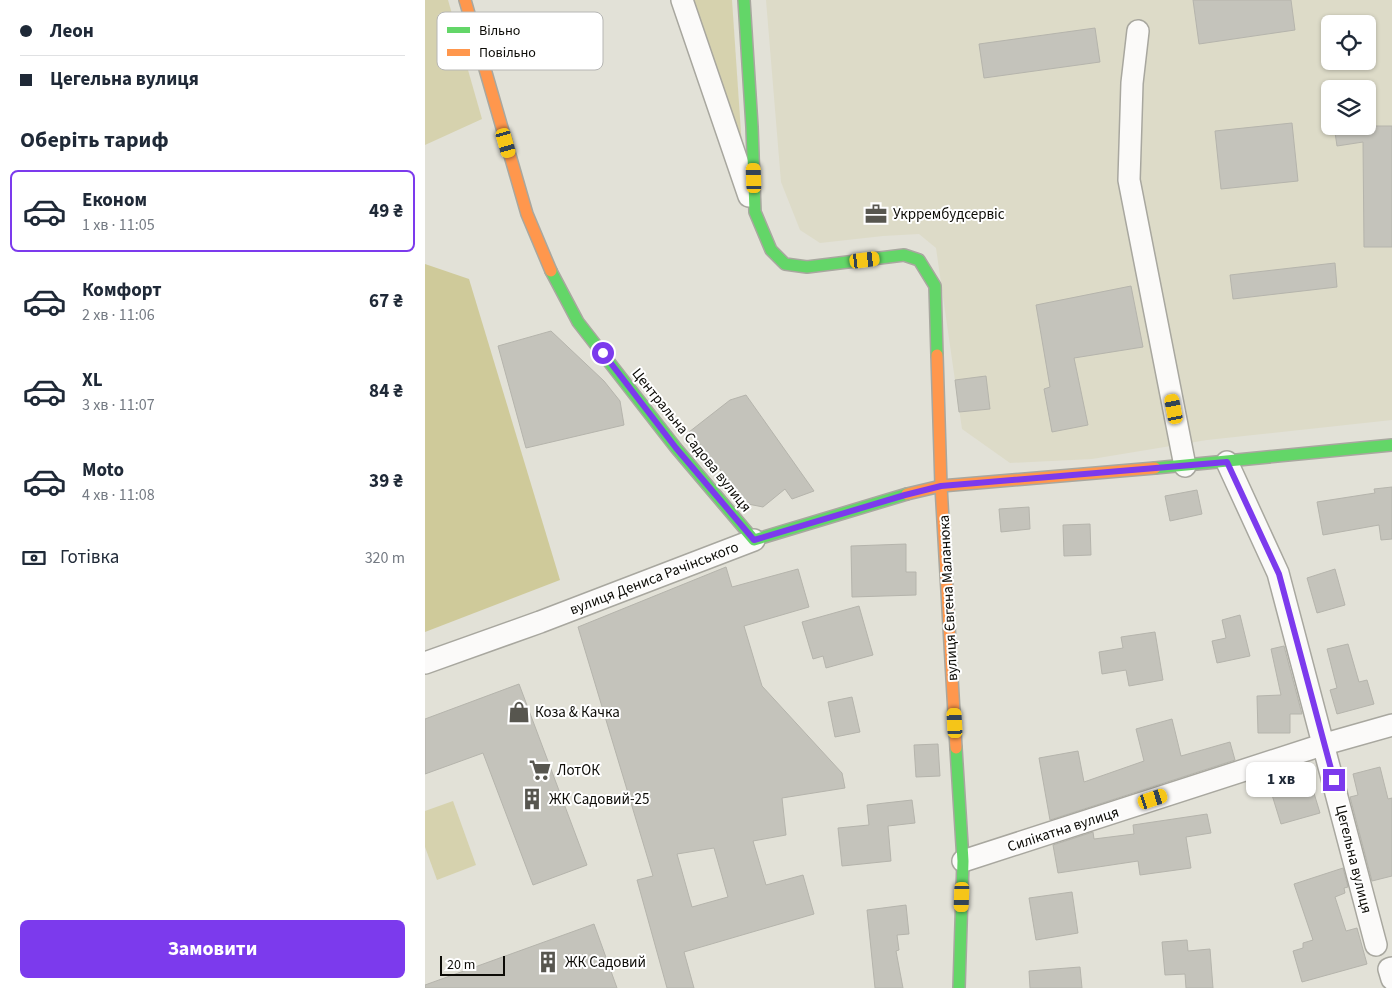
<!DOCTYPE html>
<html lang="uk">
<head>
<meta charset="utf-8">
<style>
	body { margin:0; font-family:"Source Sans 3",sans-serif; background:#f2f2f3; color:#1f2937; height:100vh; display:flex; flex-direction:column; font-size:19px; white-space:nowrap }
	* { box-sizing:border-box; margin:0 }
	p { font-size:16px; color:#747a83 }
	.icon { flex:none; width:28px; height:28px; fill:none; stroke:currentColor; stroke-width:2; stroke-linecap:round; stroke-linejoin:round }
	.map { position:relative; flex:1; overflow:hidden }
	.details { display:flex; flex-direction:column; background:#fff; width:425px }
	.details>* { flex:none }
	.hud { display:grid; align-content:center; height:110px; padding:0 20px; background:#fff }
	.buttons { position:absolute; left:896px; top:15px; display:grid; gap:10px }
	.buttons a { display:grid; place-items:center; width:55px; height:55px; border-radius:8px; background:#fff; box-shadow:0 1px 4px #0004; font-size:25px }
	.scale { position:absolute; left:15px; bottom:12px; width:65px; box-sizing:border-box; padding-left:5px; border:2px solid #0c0b06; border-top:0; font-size:14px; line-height:18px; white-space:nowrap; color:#0c0b06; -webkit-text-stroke:4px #fff; paint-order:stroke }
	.end { position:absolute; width:22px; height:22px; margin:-11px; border:6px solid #7c3aed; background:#fff; box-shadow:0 0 0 2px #fff }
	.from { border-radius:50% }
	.bubble { position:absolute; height:35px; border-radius:8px; background:#fff; box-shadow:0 1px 4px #0004; font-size:16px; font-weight:700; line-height:35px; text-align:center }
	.car { position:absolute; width:15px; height:30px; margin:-15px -8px; border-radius:6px; box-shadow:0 0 4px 1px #0007; background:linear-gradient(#f5c518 24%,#345 0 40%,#f5c518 0 76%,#345 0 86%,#f5c518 0) }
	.hud b { display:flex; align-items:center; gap:18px; height:48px; font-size:19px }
	.hud b+b { border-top:1px solid #e0e1e3 }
	.hud i { width:12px; height:12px; background:#1f2937 }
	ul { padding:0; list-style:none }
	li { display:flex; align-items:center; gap:15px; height:82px; margin:0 10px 8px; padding:0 10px; border:2px solid transparent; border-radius:8px }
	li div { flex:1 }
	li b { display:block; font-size:19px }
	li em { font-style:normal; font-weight:700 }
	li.selected { border-color:#7c3aed }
	li>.icon { width:45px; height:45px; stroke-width:1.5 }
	h2 { padding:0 20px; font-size:22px; line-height:60px }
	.pay { display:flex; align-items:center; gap:12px; height:55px; padding:0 20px; font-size:19px }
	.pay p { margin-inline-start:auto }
	.cta { display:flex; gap:10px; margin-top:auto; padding:10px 20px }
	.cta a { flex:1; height:58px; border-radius:8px; background:#7c3aed; color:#fff; font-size:20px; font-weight:700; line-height:58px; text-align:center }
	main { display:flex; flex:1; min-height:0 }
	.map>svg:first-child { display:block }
	.built { fill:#dddbc8; fill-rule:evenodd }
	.green { fill:#d6d2ae }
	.forest { fill:#cfca9a }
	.building { fill:#c4c3bb; stroke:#b5b4ac; fill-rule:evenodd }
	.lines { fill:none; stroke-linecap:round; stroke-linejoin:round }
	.street-casing { stroke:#a8a79f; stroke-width:24 }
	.fast-casing { stroke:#a8a79f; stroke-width:14 }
	.slow-casing { stroke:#a8a79f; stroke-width:14 }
	.street { stroke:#fbfaf9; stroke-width:21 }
	.fast { stroke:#63d668; stroke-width:11 }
	.slow { stroke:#ff974d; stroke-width:11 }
	.route { stroke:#7c3aed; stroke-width:6 }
	.labels { text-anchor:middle; stroke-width:4; stroke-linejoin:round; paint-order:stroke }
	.poi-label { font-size:15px; fill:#0c0b06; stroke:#fff; text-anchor:start }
	.street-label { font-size:15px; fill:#0c0b06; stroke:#fff }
	.key { fill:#fff; stroke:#b6b6b4; stroke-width:1 }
	.key-label { font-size:14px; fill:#0c0b06 }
</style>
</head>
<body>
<main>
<section class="details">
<div class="hud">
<b><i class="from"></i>Леон</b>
<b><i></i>Цегельна вулиця</b>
</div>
<h2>Оберіть тариф</h2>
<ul>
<li class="selected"><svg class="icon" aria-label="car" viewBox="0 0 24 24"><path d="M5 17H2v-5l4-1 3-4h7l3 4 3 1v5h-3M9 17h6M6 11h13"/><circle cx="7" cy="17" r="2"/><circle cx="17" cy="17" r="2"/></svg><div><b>Економ</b><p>1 хв · 11:05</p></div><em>49 ₴</em></li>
<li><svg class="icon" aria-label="car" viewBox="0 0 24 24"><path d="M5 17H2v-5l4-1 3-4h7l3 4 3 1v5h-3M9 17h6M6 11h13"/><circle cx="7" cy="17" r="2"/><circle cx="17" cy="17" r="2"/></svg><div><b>Комфорт</b><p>2 хв · 11:06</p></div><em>67 ₴</em></li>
<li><svg class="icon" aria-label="car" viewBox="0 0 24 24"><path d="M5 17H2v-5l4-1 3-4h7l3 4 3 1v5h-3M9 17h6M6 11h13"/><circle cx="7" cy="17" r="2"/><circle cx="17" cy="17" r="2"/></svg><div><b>XL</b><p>3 хв · 11:07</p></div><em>84 ₴</em></li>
<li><svg class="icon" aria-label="car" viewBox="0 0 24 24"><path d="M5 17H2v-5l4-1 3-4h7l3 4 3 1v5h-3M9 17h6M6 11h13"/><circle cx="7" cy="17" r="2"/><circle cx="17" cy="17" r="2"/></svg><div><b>Moto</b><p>4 хв · 11:08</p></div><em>39 ₴</em></li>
</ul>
<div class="pay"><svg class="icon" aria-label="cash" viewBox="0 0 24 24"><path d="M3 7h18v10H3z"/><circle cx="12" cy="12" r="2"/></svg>Готівка<p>320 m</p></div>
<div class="cta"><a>Замовити</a></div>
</section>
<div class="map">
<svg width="967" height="988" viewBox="0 0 967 988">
	<rect width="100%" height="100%" fill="#e2e1d7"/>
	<!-- built -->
	<path class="built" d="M 341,0 L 967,0 L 967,420 L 782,440 L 667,459 L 585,463 L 537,429 L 511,248 L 494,234 L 458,236 L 395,243 L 375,230 L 356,182 ZM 905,24 L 942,24 L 942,61 L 905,61 ZM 905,89 L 942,89 L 942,126 L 905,126 Z"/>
	<!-- green -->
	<g class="green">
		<polygon points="0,0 23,0 57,119 0,145"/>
		<polygon points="266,0 307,0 318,162"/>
		<polygon points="28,801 51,865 12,880 0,847 0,811"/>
	</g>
	<!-- forest -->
	<polygon class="forest" points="0,264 44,279 135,580 0,632"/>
	<!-- building -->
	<g class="building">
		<polygon points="768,0 866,0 870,30 774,44"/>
		<polygon points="670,28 675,62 559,78 554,44"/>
		<polygon points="867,123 873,181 796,189 790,131"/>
		<polygon points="909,126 967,126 967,247 939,247 938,142 912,146"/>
		<polygon points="910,263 912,287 808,299 805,275"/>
		<polygon points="706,286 718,347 649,358 663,425 627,432 619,389 625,387 611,305"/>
		<polygon points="126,331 179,381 195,401 199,425 101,448 73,346"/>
		<polygon points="561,376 565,409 534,412 530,380"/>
		<polygon points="321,395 389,491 367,499 360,489 338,507 323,504 264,432 305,400"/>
		<polygon points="967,487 967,539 956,540 954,525 898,535 892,502 950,493 949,489"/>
		<polygon points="772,490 777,514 745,521 740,496"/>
		<polygon points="604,507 605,529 576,532 574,509"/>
		<polygon points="665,524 666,555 639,556 638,525"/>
		<polygon points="481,544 481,572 491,572 491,595 427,597 426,546"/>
		<path d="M 301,567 L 307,587 L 373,569 L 384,607 L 319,626 L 337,686 L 417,773 L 420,788 L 357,798 L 361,835 L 328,841 L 341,885 L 378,875 L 389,914 L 259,952 L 269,988 L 242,988 L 212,880 L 228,876 L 153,627 ZM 289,848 L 303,897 L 267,907 L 252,854 Z"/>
		<polygon points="910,569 920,605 892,613 882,578"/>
		<polygon points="434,606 448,655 401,668 398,656 388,659 377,622"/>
		<polygon points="815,615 825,656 792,663 787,641 801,638 797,620"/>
		<polygon points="730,632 738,680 704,686 701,670 677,674 674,652 698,648 696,637"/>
		<polygon points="923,644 934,682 942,680 949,704 912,714 905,690 912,688 902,649"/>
		<polygon points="859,646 877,714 865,714 865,733 833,733 832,696 856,695 846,649"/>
		<polygon points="94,684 162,865 108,885 58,753 0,774 0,719"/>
		<polygon points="427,697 435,732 410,737 403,702"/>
		<polygon points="747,719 756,756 805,742 810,760 625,820 614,758 653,751 659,782 719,761 711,729"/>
		<polygon points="513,744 515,776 491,777 489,745"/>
		<polygon points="955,767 963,799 967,798 967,876 947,881 925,797 933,795 928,774"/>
		<polygon points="882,770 895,813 856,824 843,782"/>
		<polygon points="487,800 490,823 463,826 466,861 417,866 413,828 444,825 442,805"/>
		<polygon points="782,814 786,833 761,837 766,868 715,875 713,861 633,873 628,845 668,832 669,839 709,834 708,825"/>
		<polygon points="918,868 923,887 919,888 920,893 910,897 921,931 932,928 942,964 877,982 868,951 878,948 878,943 888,940 869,884"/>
		<polygon points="647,892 653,933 611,940 604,898"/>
		<polygon points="481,905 484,934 472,935 474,950 471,951 478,988 450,988 442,910"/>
		<polygon points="169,924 192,988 0,988 0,985"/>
		<polygon points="762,940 763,951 785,949 788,988 761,988 760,974 740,975 737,942"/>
		<polygon points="655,967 657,988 605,988 604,971"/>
	</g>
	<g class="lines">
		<!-- street casing -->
		<g class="street-casing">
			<g id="street">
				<polyline points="257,0 324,196"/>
				<polyline points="713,31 707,83 704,180 760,466"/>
				<polyline points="802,462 853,573 951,945"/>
				<polyline points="0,663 115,622 329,540"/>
				<polyline points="538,861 900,744 967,725"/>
				<polyline points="967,968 964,969 967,979"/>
			</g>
		</g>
		<!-- fast casing -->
		<g class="fast-casing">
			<g id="fast">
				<polyline points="319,0 327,127 330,212 346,250 360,264 382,267 479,255 494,260 510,286 512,355"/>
				<polyline points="126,271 153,322 251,448 329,540 482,494"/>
				<polyline points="730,468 967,445"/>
				<polyline points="531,748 538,861 534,988"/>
			</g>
		</g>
		<!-- slow casing -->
		<g class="slow-casing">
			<g id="slow">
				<polyline points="40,0 102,214 126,271"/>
				<polyline points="512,355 516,486 531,748"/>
				<polyline points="482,494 516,486 730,468"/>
			</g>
		</g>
		<!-- street -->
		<use href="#street" class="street"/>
		<!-- fast -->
		<use href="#fast" class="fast"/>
		<!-- slow -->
		<use href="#slow" class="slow"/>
	</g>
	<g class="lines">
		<!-- route -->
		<polyline class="route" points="178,353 251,448 329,540 480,495 516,486 802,462 854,574 909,780"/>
	</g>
	<!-- icons -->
	<defs>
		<g id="office-bare" transform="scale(1.725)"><path d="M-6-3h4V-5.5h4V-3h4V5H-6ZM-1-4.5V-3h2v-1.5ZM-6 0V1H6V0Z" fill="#57564f" stroke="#fff" stroke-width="2.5" paint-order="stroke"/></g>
		<g id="shop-bare" transform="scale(1.725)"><path d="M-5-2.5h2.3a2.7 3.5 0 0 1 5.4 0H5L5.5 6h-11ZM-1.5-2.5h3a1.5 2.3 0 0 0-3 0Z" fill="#57564f" stroke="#fff" stroke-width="2.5" paint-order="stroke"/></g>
		<g id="supermarket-bare" transform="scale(1.725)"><path d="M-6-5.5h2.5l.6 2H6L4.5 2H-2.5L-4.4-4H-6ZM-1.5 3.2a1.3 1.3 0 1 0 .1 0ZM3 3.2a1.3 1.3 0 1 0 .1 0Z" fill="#57564f" stroke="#fff" stroke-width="2.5" paint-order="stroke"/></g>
		<g id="building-bare" transform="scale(1.725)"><path d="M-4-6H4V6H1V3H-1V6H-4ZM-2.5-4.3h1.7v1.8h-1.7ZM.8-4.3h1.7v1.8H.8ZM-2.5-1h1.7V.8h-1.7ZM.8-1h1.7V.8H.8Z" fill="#57564f" stroke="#fff" stroke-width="2.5" paint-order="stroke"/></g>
	</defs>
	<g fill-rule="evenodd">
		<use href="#office-bare" x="451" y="214"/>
		<use href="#shop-bare" x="94" y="712"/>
		<use href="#supermarket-bare" x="115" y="770"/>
		<use href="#building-bare" x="107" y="799"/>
		<use href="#building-bare" x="123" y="962"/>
	</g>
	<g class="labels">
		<!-- poi labels -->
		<g class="poi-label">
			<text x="468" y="219">Укррембудсервіс</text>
			<text x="110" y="717">Коза &amp; Качка</text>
			<text x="132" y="775">ЛотОК</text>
			<text x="124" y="804">ЖК Садовий-25</text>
			<text x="140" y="967">ЖК Садовий</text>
		</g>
		<!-- street labels -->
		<g class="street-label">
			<text transform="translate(267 440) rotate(51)" y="5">Центральна Садова вулиця</text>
			<text transform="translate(229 578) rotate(-21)" y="5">вулиця Дениса Рачінського</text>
			<text transform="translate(523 598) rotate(-93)" y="5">вулиця Євгена Маланюка</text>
			<text transform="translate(638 829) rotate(-18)" y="5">Силікатна вулиця</text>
			<text transform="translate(929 859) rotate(76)" y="5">Цегельна вулиця</text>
		</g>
	</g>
	<!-- legend -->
	<rect x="12" y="12" width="166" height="58" rx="8" class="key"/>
	<rect x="22" y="27" width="23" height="6" fill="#63d668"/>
	<rect x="22" y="49" width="23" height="7" fill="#ff974d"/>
	<g class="key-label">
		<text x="54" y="35">Вільно</text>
		<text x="54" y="57">Повільно</text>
	</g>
</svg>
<div class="buttons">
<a><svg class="icon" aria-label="locate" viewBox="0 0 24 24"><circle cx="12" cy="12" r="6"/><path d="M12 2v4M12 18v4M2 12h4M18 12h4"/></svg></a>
<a><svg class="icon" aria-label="layers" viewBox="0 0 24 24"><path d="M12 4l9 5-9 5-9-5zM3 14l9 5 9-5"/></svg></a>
</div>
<div class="scale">20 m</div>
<i class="end from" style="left:178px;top:353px"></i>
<i class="end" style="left:909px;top:780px"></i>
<div class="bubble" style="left:821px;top:762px;width:70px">1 хв</div>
<i class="car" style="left:81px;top:143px;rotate:164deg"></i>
<i class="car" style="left:329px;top:178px;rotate:358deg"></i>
<i class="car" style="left:440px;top:260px;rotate:83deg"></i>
<i class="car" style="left:749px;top:409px;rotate:349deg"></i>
<i class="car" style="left:530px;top:723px;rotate:357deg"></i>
<i class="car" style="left:728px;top:799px;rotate:72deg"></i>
<i class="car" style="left:537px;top:897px;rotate:182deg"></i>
</div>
</main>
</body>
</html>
